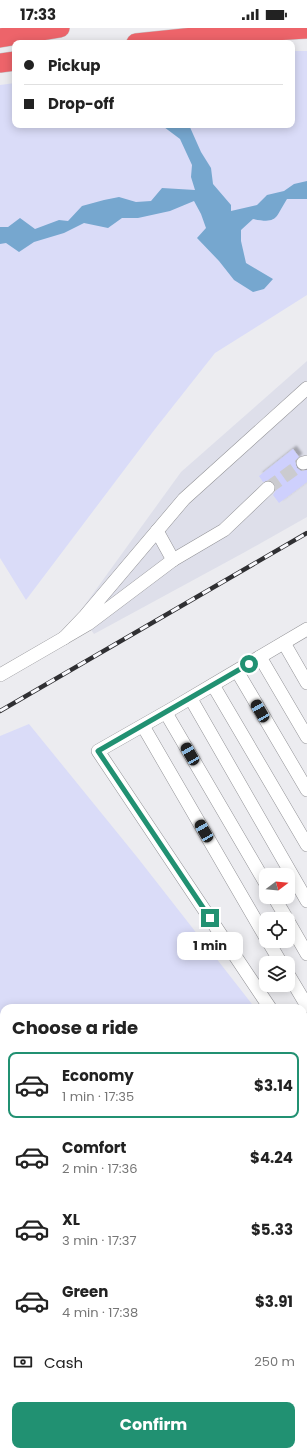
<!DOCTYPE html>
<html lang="en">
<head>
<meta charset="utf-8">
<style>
	body { margin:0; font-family:Poppins,sans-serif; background:#f6f6f6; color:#222; height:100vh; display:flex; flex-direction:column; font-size:15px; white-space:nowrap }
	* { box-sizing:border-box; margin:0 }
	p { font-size:13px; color:#767676 }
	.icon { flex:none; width:22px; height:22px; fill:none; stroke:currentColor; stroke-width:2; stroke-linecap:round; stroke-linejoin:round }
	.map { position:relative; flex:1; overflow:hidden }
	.details { position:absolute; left:0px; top:976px; width:307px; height:452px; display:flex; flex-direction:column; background:#fff; border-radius:12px 12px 0 0; box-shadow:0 2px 10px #0003 }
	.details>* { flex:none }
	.hud { position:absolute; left:12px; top:12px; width:283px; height:88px; border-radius:8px; box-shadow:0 2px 10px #0003; display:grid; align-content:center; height:88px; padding:0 12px; background:#fff }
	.needle { width:26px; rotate:74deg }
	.tools { position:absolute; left:259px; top:840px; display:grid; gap:8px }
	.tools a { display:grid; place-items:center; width:36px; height:36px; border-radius:8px; background:#fff; box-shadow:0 2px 10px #0003; font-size:20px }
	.end { position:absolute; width:18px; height:18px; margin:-9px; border:5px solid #219172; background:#fff; box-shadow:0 0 0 2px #fff }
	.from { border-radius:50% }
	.bubble { position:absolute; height:28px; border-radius:8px; background:#fff; box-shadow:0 2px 10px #0003; font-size:13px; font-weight:700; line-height:28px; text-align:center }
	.car { position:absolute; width:12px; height:24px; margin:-12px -6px; border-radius:5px; box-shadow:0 0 3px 1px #0007; background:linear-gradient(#222 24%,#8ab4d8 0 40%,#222 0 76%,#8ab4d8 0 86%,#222 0) }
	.hud b { display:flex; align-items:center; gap:14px; height:38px; font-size:15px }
	.hud b+b { border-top:1px solid #e0e0e0 }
	.hud i { width:10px; height:10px; background:#222 }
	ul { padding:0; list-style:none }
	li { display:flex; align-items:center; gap:12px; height:66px; margin:0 8px 6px; padding:0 4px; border:2px solid transparent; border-radius:8px }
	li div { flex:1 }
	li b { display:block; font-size:15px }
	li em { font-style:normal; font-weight:700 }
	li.selected { border-color:#219172 }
	li>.icon { width:36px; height:36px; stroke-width:1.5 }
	h2 { padding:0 12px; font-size:18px; line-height:48px }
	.pay { display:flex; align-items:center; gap:10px; height:44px; padding:0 12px; font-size:15px }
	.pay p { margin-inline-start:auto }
	.button { display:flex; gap:8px; margin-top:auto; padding:8px 12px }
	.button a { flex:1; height:46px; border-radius:8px; background:#219172; color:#fff; font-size:16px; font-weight:700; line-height:46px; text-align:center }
	.status { display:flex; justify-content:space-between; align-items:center; height:28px; padding:0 20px; background:#fff; direction:ltr }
	.status svg { height:11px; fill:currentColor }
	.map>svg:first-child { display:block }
	.built { fill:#dedfea }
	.green { fill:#dadcf8 }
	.water { fill:#76a7cf }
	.building { fill:#ced0fd; filter:url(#shadow) }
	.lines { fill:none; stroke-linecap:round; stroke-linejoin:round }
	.minor-tunnel { stroke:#cbcbcf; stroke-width:13; stroke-dasharray:13 6; stroke-linecap:butt }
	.minor-casing { stroke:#939397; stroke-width:14 }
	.highway-casing { stroke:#c6c6c7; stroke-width:20 }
	.minor { stroke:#fff; stroke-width:13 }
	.highway { stroke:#ed646a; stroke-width:19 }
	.rail-casing { stroke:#303033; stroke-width:4.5 }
	.rail { stroke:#f9f9fd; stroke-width:3; stroke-dasharray:9; stroke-linecap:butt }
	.route { stroke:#219172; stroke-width:5 }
</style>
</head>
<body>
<div class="status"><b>17:33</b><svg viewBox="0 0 49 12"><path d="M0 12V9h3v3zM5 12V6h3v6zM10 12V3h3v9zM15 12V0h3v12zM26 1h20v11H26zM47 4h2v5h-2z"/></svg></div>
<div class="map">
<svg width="307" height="1428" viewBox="0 0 307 1428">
	<defs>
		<filter id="shadow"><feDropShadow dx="3.5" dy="-3.5" stdDeviation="1" flood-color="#0004"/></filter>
	</defs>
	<rect width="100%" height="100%" fill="#ececf0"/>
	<!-- built -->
	<g class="built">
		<polygon points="307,333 307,489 245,524 94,606 79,585 181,444"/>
		<polygon points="0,1182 4,1184 4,1424 135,1424 133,1428 0,1428"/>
	</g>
	<!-- green -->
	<g class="green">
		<polygon points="292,23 307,23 307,267 215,325 155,401 26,572 0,530 0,57 15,55 15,97 292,97"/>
		<polygon points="29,696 137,829 255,980 4,980 4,1067 0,1067 0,708"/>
		<polygon points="307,999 307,1248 303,1242 303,1001"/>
		<polygon points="2,1108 4,1109 4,1184 0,1182 0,1109"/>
		<polygon points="303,1325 307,1325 307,1394 303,1393"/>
		<polygon points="303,1402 307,1403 307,1428 245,1428 248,1424 303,1424"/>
		<polygon points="135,1424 212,1424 209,1428 133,1428"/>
	</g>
	<!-- water -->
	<g class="water">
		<path d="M 163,97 L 189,97 L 201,124 L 211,140 L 213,156 L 231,177 L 231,183 L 257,177 L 267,167 L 284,163 L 294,156 L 307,153 L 307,171 L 287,171 C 275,190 278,196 253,191 L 241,202 L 241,213 L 246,235 L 273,251 L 264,261 L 253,264 L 234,252 L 219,233 L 197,210 L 206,200 L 201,186 L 194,173 L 170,183 L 138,190 L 122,190 L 108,200 L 84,195 L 64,205 L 34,214 L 19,224 L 6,215 L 0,216 L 0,199 L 8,199 L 20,190 L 35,201 L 59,192 L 68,193 L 82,178 L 104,172 L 119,169 L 136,174 L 151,173 L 162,160 L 195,162 L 191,149 L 192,137 L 180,111 L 164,99 Z"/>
		<rect x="0" y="1067" width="4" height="42"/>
		<polygon points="303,1242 307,1248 307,1325 303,1325"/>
		<polygon points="212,1424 248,1424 245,1428 209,1428"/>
	</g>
	<!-- building -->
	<polygon class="building" points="293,421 299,429 295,433 297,440 301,443 307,442 307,454 279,475 273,467 276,462 274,455 270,452 263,454 259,448"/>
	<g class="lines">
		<!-- minor-tunnel -->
		<polyline class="minor-tunnel" points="268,460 303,435"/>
		<!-- minor casing -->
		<g class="minor-casing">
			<g id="minor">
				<polyline points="303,435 307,434"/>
				<polyline points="268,460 224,502 173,532 88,596 64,610 85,588 184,471 307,360"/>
				<polyline points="157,503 173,532"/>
				<polyline points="284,615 307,655"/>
				<polyline points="260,629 307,709"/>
				<polyline points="237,643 307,762"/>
				<polyline points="0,647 64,610"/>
				<polyline points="213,657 307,817"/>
				<polyline points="191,671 307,873"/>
				<polyline points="166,685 266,856"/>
				<polyline points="143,698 266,910"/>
				<polyline points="274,869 287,891"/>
				<polyline points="288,893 307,926"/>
				<polyline points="268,913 281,935"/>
				<polyline points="288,946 307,978"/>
				<polyline points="270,980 98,723 177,678 307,601"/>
				<polyline points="303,993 307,991"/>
				<polyline points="0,1294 4,1294"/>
				<polyline points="43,1428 44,1424"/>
			</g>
		</g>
		<!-- highway casing -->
		<g class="highway-casing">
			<g id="highway">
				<polyline points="0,10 60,0"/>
				<polyline points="136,15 222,6 307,1"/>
				<polyline points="0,35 15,33"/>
			</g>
		</g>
		<!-- minor -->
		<use href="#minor" class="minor"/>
		<!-- highway -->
		<use href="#highway" class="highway"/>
		<!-- rail casing -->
		<g class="rail-casing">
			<polyline id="rail" points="0,683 307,505"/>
		</g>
		<!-- rail -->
		<use href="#rail" class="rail"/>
	</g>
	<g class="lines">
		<!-- route -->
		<polyline class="route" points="210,890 98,723 249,636"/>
	</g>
</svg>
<div class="tools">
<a><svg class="needle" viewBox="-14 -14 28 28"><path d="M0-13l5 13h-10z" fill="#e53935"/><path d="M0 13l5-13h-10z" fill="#767676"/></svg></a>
<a><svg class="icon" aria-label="locate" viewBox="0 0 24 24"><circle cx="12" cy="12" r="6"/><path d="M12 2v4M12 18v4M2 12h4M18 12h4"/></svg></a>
<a><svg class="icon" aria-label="layers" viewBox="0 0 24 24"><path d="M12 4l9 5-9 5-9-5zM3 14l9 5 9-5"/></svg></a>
</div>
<i class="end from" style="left:249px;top:636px"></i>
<i class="end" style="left:210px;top:890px"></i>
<div class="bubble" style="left:177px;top:904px;width:66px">1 min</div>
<i class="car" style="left:260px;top:683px;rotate:330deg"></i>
<i class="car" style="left:190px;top:726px;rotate:330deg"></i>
<i class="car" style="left:204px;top:803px;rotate:330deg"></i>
<div class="hud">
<b><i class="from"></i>Pickup</b>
<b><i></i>Drop-off</b>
</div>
<section class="details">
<h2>Choose a ride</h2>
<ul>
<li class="selected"><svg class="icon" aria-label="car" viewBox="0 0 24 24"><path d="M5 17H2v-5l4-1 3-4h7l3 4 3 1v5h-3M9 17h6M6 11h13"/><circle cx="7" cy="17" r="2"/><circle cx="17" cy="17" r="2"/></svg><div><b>Economy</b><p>1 min · 17:35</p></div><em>$3.14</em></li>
<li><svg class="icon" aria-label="car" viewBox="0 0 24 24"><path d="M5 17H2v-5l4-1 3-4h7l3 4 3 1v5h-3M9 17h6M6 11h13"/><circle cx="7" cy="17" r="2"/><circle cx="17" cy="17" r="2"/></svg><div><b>Comfort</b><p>2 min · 17:36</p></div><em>$4.24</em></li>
<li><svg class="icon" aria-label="car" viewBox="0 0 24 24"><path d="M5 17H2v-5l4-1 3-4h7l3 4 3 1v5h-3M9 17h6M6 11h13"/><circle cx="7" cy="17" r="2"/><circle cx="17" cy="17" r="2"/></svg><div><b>XL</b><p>3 min · 17:37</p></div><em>$5.33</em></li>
<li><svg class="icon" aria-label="car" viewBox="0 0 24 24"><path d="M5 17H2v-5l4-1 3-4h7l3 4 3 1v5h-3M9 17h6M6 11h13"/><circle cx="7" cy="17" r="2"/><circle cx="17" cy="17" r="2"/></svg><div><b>Green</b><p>4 min · 17:38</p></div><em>$3.91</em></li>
</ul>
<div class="pay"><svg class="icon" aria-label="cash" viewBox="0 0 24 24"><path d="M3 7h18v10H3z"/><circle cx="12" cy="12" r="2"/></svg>Cash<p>250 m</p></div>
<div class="button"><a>Confirm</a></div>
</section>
</div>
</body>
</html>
